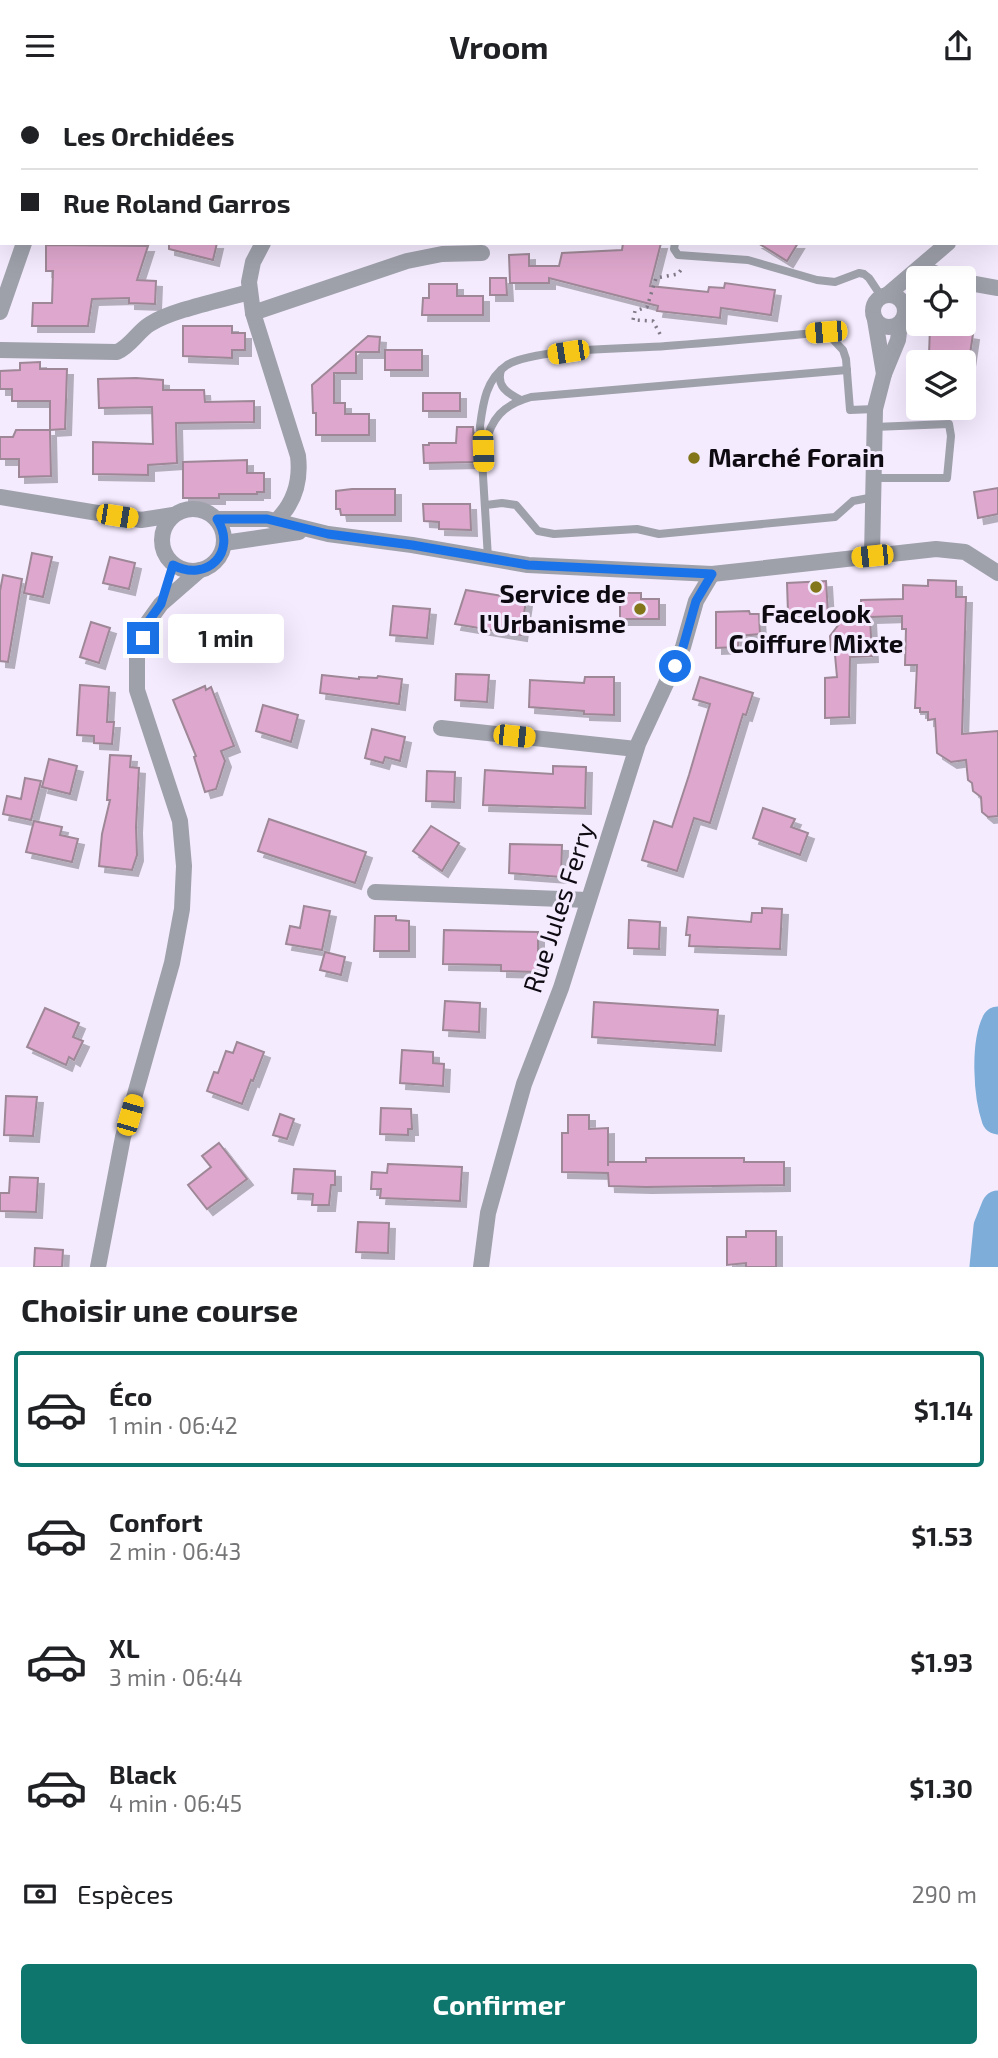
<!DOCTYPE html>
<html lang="fr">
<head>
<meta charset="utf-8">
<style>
	body { margin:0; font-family:"Exo 2",sans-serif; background:#f6f6f6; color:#202124; height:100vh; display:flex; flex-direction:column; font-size:26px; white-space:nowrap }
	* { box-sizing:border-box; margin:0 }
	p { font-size:23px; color:#757577 }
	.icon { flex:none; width:38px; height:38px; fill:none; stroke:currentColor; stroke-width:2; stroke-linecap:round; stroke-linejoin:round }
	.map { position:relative; height:1176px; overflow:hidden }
	.sheet { display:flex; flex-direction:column; background:#fff; flex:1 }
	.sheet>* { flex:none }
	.banner { position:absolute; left:0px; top:0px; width:999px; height:154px; box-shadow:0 7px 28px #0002; display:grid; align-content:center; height:154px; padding:0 21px; background:#fff }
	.fabs { position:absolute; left:906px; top:175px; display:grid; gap:14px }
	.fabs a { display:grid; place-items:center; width:70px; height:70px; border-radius:7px; background:#fff; box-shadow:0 7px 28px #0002; font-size:35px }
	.end { position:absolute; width:32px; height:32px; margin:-16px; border:9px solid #1a73e8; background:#fff; box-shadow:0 0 0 4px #fff }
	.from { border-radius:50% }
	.bubble { position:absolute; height:49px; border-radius:7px; background:#fff; box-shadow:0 7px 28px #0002; font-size:23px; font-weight:700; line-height:49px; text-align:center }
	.car { position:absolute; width:21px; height:42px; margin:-21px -10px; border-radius:9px; box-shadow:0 0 5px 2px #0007; background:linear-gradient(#f5c518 24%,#345 0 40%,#f5c518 0 76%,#345 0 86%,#f5c518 0) }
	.banner b { display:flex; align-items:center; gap:24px; height:66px; font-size:26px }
	.banner b+b { border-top:2px solid #e0e0e0 }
	.banner i { width:18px; height:18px; background:#202124 }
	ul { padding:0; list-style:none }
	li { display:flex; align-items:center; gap:21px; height:116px; margin:0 14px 10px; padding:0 7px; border:4px solid transparent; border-radius:7px }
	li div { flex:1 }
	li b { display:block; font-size:26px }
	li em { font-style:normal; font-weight:700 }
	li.active { border-color:#0f766e }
	li>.icon { width:63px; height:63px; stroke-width:1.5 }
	h2 { padding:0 21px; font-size:32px; line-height:84px }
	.pay { display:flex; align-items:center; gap:18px; height:77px; padding:0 21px; font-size:26px }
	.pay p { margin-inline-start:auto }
	.primary-button { display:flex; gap:14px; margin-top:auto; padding:14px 21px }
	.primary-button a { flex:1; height:80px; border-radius:7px; background:#0f766e; color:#fff; font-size:28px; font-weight:700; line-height:80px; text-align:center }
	header { display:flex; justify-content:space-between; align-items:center; height:91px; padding:0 21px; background:#fff; font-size:32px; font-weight:700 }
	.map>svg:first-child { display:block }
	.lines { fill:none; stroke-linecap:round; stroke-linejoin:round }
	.river { stroke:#7dadd8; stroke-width:33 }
	.building { fill:#dea7cd; stroke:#9e8897; stroke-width:2; filter:url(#shadow) }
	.path { stroke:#7f7885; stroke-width:3.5; stroke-dasharray:2 5; stroke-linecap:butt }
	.lane { stroke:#9ea0aa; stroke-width:8 }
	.street { stroke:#9ea0aa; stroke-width:16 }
	.route { stroke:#1a73e8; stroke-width:9 }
	.poi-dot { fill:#83761a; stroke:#f4ebfe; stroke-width:2.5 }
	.labels { text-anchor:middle; stroke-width:6; stroke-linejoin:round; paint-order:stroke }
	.poi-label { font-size:26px; font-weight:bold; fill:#0e0a11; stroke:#f4ebfe; text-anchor:start }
	.street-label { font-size:26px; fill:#0e0a11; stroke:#f4ebfe }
</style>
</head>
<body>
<header><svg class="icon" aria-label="menu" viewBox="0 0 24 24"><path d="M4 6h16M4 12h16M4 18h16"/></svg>Vroom<svg class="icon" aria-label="share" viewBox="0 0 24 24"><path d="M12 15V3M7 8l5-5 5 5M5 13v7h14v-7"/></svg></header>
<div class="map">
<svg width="998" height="1176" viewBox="0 0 998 1176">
	<defs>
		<filter id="shadow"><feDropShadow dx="6" dy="6" stdDeviation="0" flood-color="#0004"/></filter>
	</defs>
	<rect width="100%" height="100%" fill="#f4ebfe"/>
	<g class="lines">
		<!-- river -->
		<g class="river">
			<path d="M 998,932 C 987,954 990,1004 998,1027"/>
			<polyline points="986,1176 990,1136 998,1116"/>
		</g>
	</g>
	<!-- building -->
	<g class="building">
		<polygon points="169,152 217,152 213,169 169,158"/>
		<polygon points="623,152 661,152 650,195 708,201 709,196 724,197 725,192 775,199 771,224 721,217 720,227 657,220 658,215 549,187 549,192 510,192 509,164 529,163 529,175 559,175 562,162 622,159"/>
		<polygon points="758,152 798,152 787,170"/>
		<polygon points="46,154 148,155 137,189 156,190 155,213 129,212 129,207 92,208 88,235 32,235 33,212 52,212 53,180 46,180"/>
		<polygon points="490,187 506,187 507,204 490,204"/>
		<polygon points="429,193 457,193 457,205 483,205 483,224 422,224 423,207 429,207"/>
		<polygon points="183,235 232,235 232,242 245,242 245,259 232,259 232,267 183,265"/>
		<polygon points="930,236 973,243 969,270 929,264"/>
		<polygon points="368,245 380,246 379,261 356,261 356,282 334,282 334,312 345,312 345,323 369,323 369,344 316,344 316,322 313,322 312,294"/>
		<rect x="385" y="259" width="37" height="20"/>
		<polygon points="40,271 40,278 67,278 65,338 50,339 50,310 12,310 12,298 0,298 0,280 20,279 20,272"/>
		<polygon points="136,287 163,289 163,299 204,299 205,311 254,310 254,331 176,332 177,372 148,374 148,384 93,383 93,351 153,353 152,316 99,317 98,288"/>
		<rect x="423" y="302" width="37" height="18"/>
		<polygon points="457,336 473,336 475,371 424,372 423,354 429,354 429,352 456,352"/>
		<polygon points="16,339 50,339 51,385 19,386 19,368 0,368 0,346 13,346"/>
		<polygon points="247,369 247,382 264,382 264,401 257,401 257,403 219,403 219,407 183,407 183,371"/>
		<polygon points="998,397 998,423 978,427 974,401"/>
		<polygon points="352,398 395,398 395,424 341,424 340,418 336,418 336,400"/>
		<polygon points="423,413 470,413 471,439 439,438 439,431 424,430"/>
		<polygon points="32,462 52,466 43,506 24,502"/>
		<polygon points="110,466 135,472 129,498 103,492"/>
		<polygon points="3,484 22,488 8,571 0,570 0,500"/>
		<polygon points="928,489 956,490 956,506 966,506 962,643 998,640 998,725 988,726 982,721 981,706 973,700 972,692 968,689 966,669 951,671 937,662 935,628 928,629 928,621 920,621 920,617 915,617 917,574 905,574 906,538 902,538 902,525 870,526 872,565 850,566 849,626 825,627 825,587 837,586 835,564 831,559 830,545 849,520 861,519 861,509 903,508 903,494 928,495"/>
		<polygon points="826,490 828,522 788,522 787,492"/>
		<polygon points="466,499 526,509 521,544 455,533"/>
		<polygon points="620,502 641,502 641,508 659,508 659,528 620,528"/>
		<polygon points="393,515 430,518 427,547 390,544"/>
		<polygon points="749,520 750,523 759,523 760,543 739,545 738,556 716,557 716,521"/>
		<polygon points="91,531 110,537 99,572 80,566"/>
		<polygon points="456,583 489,584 487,611 455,609"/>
		<polygon points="322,584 359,588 359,586 377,587 378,585 402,588 399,613 320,602"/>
		<polygon points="585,586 614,586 614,624 584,623 584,620 529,616 530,589 584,592"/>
		<polygon points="700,586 753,602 746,624 743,623 710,732 694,727 677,780 642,769 654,730 672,736 689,684 710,613 693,608"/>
		<polygon points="80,594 109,596 107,631 114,631 112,653 94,652 94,645 77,644"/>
		<polygon points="205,595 206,599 211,596 234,655 221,660 225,670 216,698 205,701 194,666 196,665 173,609"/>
		<polygon points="263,614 298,624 291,651 256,640"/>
		<polygon points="372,638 405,646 400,670 385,666 383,672 365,667"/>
		<polygon points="110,664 131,665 130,676 139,677 136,736 137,764 132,779 99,775 102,743 110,709 107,709"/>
		<polygon points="49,668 77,675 70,703 42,696"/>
		<polygon points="553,675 586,676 585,717 483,714 485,679 553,683"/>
		<polygon points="427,680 455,681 454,711 426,710"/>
		<polygon points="25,687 41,690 31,729 3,723 7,705 21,708"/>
		<polygon points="763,717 795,728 791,736 808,742 800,764 753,747"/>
		<polygon points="269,728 366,761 355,792 258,760"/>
		<polygon points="34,730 62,736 60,744 78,748 72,771 26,761"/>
		<polygon points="431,735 459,752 442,780 413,760"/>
		<polygon points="510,753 562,754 561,786 509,782"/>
		<polygon points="304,815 330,820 322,859 286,853 290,835 300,837"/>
		<polygon points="762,817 782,818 780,858 689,855 690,844 686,844 688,826 751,831 752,822 762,822"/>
		<polygon points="375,825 396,825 396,829 409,830 409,860 374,860"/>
		<polygon points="629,829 660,831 659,858 628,857"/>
		<polygon points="444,839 538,841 538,881 501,880 501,874 443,873"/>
		<polygon points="325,861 345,866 341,884 320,879"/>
		<polygon points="445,910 480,912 479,941 443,939"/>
		<polygon points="594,911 718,919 715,954 592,946"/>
		<polygon points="45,917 79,932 73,946 83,950 74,969 69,966 66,974 27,956"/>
		<polygon points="237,951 264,961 253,990 251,989 242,1013 207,1000 214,981 218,982 226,960 233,962"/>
		<polygon points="402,959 433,961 433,972 444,973 443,995 400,992"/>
		<polygon points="6,1005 37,1006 33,1045 4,1044"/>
		<polygon points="381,1017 411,1018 412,1038 408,1038 408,1044 380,1043"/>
		<polygon points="280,1023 294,1028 287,1048 273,1044"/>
		<polygon points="568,1024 589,1024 589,1038 608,1037 608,1075 608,1071 646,1071 646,1067 744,1067 744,1071 784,1071 784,1094 646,1096 609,1095 608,1082 562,1081 562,1042 568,1042"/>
		<polygon points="219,1052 247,1088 207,1118 188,1094 211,1076 202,1065"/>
		<polygon points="388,1073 462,1076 460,1110 380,1107 381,1098 371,1098 372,1081 387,1082"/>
		<polygon points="294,1078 335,1080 335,1094 331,1094 329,1114 312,1114 313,1103 292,1102"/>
		<polygon points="10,1086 38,1087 36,1121 0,1120 0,1102 9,1102"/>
		<polygon points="358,1131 389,1132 388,1162 356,1161"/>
		<polygon points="746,1140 776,1140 776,1176 746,1176 746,1172 727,1174 727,1146 746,1146"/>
		<polygon points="35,1157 63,1159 62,1176 34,1176"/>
	</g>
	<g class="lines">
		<!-- path -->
		<polyline class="path" points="660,243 653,230 633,229 635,220 647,216 656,187 678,183 683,176"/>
		<!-- lane -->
		<g class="lane">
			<polyline points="601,0 612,2"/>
			<polyline points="535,2 535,0"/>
			<polyline points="588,2 588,0"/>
			<polyline points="701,2 702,0"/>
			<polyline points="720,2 721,0"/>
			<polyline points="675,152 674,158 678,164 748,169 817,189 835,191 859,182 864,183 869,187 881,205"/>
			<path d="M 501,279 C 496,295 507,302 521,309"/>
			<polyline points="874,336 949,333 951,345 947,387 875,387"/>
			<path d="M 485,355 C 491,327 503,314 531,306 L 847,279"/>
			<polyline points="486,414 502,412 516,414 538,440 554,443 637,438 659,443 835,426 853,410 874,406"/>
			<path d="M 488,467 L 480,335 C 483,312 486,288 507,274 C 534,257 631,258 666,255 C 719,251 773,246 826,241 L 843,259 L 846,268 L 850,319 L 875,318"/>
		</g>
		<!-- street -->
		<g class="street">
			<polyline points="50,0 54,2"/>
			<polyline points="357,2 358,0"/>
			<polyline points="998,113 998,112"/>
			<path d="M 263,152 L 253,171 L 249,191 L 253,222 L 298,365 C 301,390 294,413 275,431"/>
			<polyline points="921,177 948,187"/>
			<polyline points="964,191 998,197"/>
			<circle cx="889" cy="220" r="16"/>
			<polyline points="887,204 948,152"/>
			<polyline points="0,221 24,152"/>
			<polyline points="253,222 407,170 442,163 482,162"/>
			<polyline points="875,229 884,283"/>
			<path d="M 0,259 L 117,261 C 131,255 137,241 150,233 C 172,219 222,209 249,201"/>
			<polyline points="0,406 141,429 173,424"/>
			<circle cx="193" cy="449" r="31"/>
			<polyline points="217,428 267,428 328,443 412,454 528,474 712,483 936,458 965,461 998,482"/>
			<polyline points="224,452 299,441"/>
			<polyline points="872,465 875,318 884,283 898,249 900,233"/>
			<polyline points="441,637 636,658"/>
			<polyline points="375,801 588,809"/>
			<polyline points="98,1176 123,1046 172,872 182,818 184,775 180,730 137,599 137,564 148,531 161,513 200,479"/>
			<polyline points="481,1176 488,1122 524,993 561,897 638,653 683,556 696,510 712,483"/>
		</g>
	</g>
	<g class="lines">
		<!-- route -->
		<path class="route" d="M 143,547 L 148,531 L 161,513 L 173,474 C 207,492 238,461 217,428 L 267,428 L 328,443 L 412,454 L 528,474 L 712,483 L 696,510 L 683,556 L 675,575"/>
	</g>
	<!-- markers -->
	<g class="poi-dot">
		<circle cx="694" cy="367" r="7"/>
		<circle cx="816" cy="496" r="7"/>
		<circle cx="640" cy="518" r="7"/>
	</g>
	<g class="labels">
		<!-- poi labels -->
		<g class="poi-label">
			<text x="708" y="376">Marché Forain</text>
			<text x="626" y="512" text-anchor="end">Service de<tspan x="626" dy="30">l'Urbanisme</tspan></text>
			<text x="816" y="532" text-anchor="middle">Facelook<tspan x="816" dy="30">Coiffure Mixte</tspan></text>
		</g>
		<!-- street labels -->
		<g class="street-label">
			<text transform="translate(559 817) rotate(-72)" y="9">Rue Jules Ferry</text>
		</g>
	</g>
</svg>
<div class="fabs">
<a><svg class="icon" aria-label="locate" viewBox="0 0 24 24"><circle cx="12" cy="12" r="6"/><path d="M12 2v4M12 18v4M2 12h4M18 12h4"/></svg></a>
<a><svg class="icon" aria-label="layers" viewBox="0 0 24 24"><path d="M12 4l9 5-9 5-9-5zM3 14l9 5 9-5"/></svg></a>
</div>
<i class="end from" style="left:675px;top:575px"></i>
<i class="end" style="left:143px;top:547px"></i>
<div class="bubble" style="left:168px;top:523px;width:116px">1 min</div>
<i class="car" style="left:826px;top:241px;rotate:265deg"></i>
<i class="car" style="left:568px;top:261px;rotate:261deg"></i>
<i class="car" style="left:483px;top:360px;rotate:178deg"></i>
<i class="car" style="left:117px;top:425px;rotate:99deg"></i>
<i class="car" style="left:872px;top:465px;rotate:264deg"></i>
<i class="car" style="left:514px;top:645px;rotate:96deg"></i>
<i class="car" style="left:130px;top:1024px;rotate:16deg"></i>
<div class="banner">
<b><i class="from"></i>Les Orchidées</b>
<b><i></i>Rue Roland Garros</b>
</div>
</div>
<section class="sheet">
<h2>Choisir une course</h2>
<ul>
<li class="active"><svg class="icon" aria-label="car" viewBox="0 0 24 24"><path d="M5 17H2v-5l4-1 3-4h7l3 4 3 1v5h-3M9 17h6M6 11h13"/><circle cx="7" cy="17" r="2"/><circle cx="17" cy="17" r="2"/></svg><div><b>Éco</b><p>1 min · 06:42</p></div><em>$1.14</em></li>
<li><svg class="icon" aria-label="car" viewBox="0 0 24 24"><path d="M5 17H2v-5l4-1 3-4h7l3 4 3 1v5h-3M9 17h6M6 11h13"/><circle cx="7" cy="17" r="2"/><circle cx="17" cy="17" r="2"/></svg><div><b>Confort</b><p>2 min · 06:43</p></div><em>$1.53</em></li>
<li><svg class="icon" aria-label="car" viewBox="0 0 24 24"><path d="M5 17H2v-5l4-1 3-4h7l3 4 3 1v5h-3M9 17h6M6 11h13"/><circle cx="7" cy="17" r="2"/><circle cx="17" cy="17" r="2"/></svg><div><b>XL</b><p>3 min · 06:44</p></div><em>$1.93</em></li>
<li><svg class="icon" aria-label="car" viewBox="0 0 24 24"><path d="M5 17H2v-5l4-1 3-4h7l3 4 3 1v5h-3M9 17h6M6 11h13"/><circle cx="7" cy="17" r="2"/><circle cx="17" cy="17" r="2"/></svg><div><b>Black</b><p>4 min · 06:45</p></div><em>$1.30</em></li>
</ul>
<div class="pay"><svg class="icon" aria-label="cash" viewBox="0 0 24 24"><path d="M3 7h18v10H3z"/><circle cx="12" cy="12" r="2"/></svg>Espèces<p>290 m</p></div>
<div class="primary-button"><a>Confirmer</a></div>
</section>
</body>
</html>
